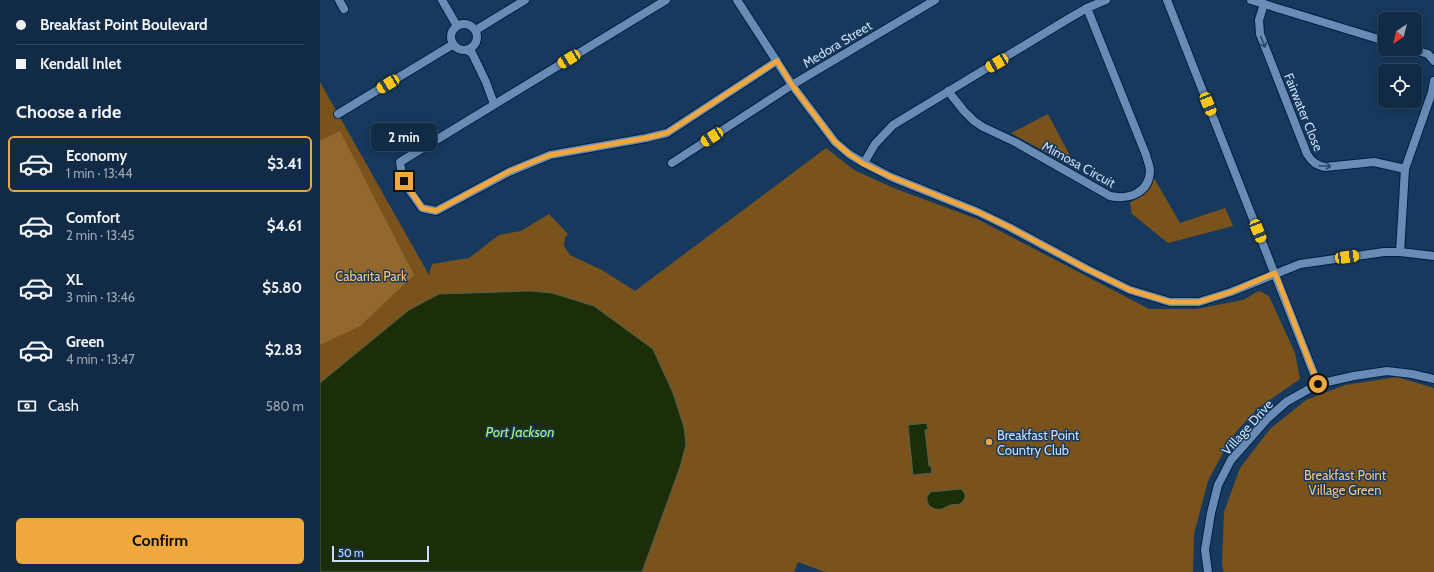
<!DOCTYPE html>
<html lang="en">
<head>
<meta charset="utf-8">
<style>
	body { margin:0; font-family:Cabin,sans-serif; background:#1a334d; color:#f1f3f6; height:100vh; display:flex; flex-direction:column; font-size:15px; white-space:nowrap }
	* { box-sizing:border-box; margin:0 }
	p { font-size:13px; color:#9ca7b3 }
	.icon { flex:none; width:22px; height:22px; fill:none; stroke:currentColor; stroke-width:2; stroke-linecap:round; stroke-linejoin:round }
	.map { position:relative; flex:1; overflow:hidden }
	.details { display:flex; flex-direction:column; background:#112b46; width:320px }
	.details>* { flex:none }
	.top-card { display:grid; align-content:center; height:88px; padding:0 16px; background:#112b46 }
	.needle { width:26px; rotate:215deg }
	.fabs { position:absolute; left:1058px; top:12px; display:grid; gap:8px }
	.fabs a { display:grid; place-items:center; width:44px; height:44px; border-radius:6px; background:#112b46; box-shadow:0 2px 10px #0003,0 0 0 1px #30475f; font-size:20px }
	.scale { position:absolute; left:12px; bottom:10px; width:97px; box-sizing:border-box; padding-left:4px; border:2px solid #cbdef5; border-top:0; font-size:11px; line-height:14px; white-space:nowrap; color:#cbdef5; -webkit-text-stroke:3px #17395d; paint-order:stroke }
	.end { position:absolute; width:18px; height:18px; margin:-9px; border:5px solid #f0a73e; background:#111; box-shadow:0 0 0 2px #111 }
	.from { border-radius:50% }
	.bubble { position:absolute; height:28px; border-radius:6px; background:#112b46; box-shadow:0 2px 10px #0003,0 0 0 1px #30475f; font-size:13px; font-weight:700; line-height:28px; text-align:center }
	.car { position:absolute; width:12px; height:24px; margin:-12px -6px; border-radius:5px; box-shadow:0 0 3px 1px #0007; background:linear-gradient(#f5c518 24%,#345 0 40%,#f5c518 0 76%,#345 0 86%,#f5c518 0) }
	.top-card b { display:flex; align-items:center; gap:14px; height:38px; font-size:15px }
	.top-card b+b { border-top:1px solid #30475f }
	.top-card i { width:10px; height:10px; background:#f1f3f6 }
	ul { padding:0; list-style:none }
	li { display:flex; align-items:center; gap:12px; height:56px; margin:0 8px 6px; padding:0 8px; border:2px solid transparent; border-radius:6px }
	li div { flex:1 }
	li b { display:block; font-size:15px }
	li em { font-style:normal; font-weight:700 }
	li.selected { border-color:#f0a73e }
	li>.icon { width:36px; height:36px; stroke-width:1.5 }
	h2 { padding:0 16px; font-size:18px; line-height:48px }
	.pay { display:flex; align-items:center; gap:10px; height:44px; padding:0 16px; font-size:15px }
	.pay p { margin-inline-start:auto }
	.primary-button { display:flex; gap:8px; margin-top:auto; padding:8px 16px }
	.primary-button a { flex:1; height:46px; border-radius:6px; background:#f0a73e; color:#111; font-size:16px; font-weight:700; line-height:46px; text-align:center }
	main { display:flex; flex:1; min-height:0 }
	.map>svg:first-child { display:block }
	.green { fill:#7a531c }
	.forest { fill:#93682e }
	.water { fill:#1c2d0a; stroke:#506250 }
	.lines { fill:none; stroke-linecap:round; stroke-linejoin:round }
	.minor-casing { stroke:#001f41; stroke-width:10 }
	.minor { stroke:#688cb6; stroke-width:8 }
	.oneway { stroke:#274a6f }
	.route { stroke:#f0a73e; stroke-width:5 }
	.poi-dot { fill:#f0a73e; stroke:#17395d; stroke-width:1.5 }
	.labels { text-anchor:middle; stroke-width:3; stroke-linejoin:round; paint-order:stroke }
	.street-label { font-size:13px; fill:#cbdef5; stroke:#17395d }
	.park-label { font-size:13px; fill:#fac27a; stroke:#17395d }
	.poi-label { font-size:13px; fill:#cbdef5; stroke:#17395d; text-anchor:start }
	.water-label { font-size:14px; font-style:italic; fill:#aff66d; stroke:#17395d }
</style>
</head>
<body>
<main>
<section class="details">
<div class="top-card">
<b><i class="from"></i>Breakfast Point Boulevard</b>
<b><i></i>Kendall Inlet</b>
</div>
<h2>Choose a ride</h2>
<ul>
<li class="selected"><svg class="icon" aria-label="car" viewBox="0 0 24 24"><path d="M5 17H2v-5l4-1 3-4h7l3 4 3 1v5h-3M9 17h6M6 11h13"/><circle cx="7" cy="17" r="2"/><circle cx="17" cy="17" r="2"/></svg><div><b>Economy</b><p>1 min · 13:44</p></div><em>$3.41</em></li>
<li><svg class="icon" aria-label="car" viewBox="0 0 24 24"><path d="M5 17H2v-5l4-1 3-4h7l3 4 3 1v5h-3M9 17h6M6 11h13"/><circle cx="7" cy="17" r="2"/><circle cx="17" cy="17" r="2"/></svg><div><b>Comfort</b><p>2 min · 13:45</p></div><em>$4.61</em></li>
<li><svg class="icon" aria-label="car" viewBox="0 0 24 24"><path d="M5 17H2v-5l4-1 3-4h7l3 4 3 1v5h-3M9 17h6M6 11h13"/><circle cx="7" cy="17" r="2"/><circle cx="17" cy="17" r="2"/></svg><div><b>XL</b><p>3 min · 13:46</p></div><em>$5.80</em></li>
<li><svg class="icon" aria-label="car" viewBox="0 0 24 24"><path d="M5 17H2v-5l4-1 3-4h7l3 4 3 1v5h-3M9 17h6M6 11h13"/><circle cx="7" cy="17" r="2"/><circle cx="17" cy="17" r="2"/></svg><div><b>Green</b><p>4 min · 13:47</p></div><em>$2.83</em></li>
</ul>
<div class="pay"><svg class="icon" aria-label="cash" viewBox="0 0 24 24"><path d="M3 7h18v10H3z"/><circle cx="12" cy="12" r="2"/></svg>Cash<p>580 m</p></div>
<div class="primary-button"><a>Confirm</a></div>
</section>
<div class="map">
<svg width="1114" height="572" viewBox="0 0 1114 572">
	<rect width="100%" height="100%" fill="#17395d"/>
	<!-- green -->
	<g class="green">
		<polygon points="0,82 109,275 112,264 149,258 179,235 201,231 229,214 248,234 245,238 244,246 250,255 282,270 315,291 506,148 534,170 576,189 657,219 829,309 876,309 923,300 939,291 949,296 975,353 980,379 938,408 916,432 906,447 888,481 874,534 873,572 505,572 478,562 474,572 322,572 360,467 146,294 119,294 89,310 0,383"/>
		<polygon points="728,114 757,169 691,133"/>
		<polygon points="834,178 860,223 905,208 913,226 848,243 812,214 810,203 822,195"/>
		<polygon points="1077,377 1114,388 1114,572 904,572 902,565 904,512 920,468 950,429 986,400 1025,385"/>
	</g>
	<!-- forest -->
	<polygon class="forest" points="20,131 94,275 40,326 0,345 0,141"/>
	<!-- water -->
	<g class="water">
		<polygon points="210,291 232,293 274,306 333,349 353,393 364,427 366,445 360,467 322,572 0,572 0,383 89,310 119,294"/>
		<polygon points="607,423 608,429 605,430 609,466 611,466 612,473 593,475 588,425"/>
		<path d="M 641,489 C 647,494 646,499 640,504 C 637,505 633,504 631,505 C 627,506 625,508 622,509 C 613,511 606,505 607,497 L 610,492 Z"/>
	</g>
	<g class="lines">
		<!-- minor casing -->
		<g class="minor-casing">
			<g id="minor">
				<polyline points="19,0 24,9"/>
				<polyline points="122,0 137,26"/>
				<polyline points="346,0 80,162 83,181 102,208 116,211 189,172 230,155 326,138 347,133 457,61"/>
				<polyline points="417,0 472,85 515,142 529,154 544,163 571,177 658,212 689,227 767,269 810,290 850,302 879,302 911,292 980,264 1064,252 1080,252 1114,256"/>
				<polyline points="847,0 998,384"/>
				<polyline points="931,0 1065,41"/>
				<path d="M 944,4 L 939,20 L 940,34 L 987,154 C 992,162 996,165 1005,167 L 1054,162 L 1085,169"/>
				<circle cx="144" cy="37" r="13"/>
				<polyline points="156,30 205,0"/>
				<polyline points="1091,49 1108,54 1114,61"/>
				<polyline points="146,50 152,53 166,82 174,104"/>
				<path d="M 628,91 L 644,111 L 654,121 L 663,127 L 695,142 L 790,196 C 809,200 829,193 830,171 C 830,166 827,160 826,155 L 767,8"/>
				<polyline points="18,114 132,45"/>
				<polyline points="352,163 472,85 615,0"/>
				<polyline points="544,163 555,144 573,125 748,19 767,8 786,0"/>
				<polyline points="1080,252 1085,169 1112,92 1114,81"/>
				<polyline points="888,572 885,550 891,513 898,485 911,460 947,419 966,402 998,384 1034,376 1067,371 1092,374 1114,379"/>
			</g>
		</g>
		<!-- minor -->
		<use href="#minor" class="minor"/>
	</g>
	<!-- one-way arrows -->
	<defs><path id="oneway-shaft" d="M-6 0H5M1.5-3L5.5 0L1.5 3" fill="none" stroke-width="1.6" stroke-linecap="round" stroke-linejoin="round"/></defs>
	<g class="oneway">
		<use href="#oneway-shaft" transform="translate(943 42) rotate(68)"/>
		<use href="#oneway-shaft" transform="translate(1005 166) rotate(3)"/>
	</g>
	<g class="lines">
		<!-- route -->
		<polyline class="route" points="84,181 102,208 116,211 188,172 230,155 326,138 347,133 457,61 472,85 515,142 529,154 544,164 571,177 658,212 689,227 767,269 810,290 850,302 879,302 911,292 955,273 998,384"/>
	</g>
	<!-- markers -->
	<circle class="poi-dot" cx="669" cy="442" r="4"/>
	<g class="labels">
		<!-- street labels -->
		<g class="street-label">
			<text transform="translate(517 44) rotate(-31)" y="5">Medora Street</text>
			<text transform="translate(984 112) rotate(68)" y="5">Fairwater Close</text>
			<text transform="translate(759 164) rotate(29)" y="5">Mimosa Circuit</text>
			<text transform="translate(927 427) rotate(-48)" y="5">Village Drive</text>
		</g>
		<!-- park labels -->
		<g class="park-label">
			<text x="51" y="281">Cabarita Park</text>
			<text x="1025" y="480">Breakfast Point<tspan x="1025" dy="15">Village Green</tspan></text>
		</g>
		<!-- poi labels -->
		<g class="poi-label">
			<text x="677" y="440">Breakfast Point<tspan x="677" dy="15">Country Club</tspan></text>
		</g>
		<!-- water labels -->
		<g class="water-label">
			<text x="200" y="437">Port Jackson</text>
		</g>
	</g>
</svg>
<div class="fabs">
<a><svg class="needle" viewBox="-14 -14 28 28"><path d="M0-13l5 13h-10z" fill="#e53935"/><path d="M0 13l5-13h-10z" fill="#9ca7b3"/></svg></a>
<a><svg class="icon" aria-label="locate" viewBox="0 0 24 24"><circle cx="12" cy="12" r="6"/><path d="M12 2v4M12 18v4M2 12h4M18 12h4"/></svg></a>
</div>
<div class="scale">50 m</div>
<i class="end from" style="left:998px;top:384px"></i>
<i class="end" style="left:84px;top:181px"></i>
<div class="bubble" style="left:51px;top:123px;width:66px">2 min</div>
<i class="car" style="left:249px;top:59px;rotate:239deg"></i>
<i class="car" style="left:677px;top:63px;rotate:240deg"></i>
<i class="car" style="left:68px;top:84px;rotate:239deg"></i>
<i class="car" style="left:888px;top:104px;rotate:158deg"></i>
<i class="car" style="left:392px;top:137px;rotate:237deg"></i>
<i class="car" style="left:938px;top:231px;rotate:158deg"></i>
<i class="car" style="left:1027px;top:257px;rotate:82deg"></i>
</div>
</main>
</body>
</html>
